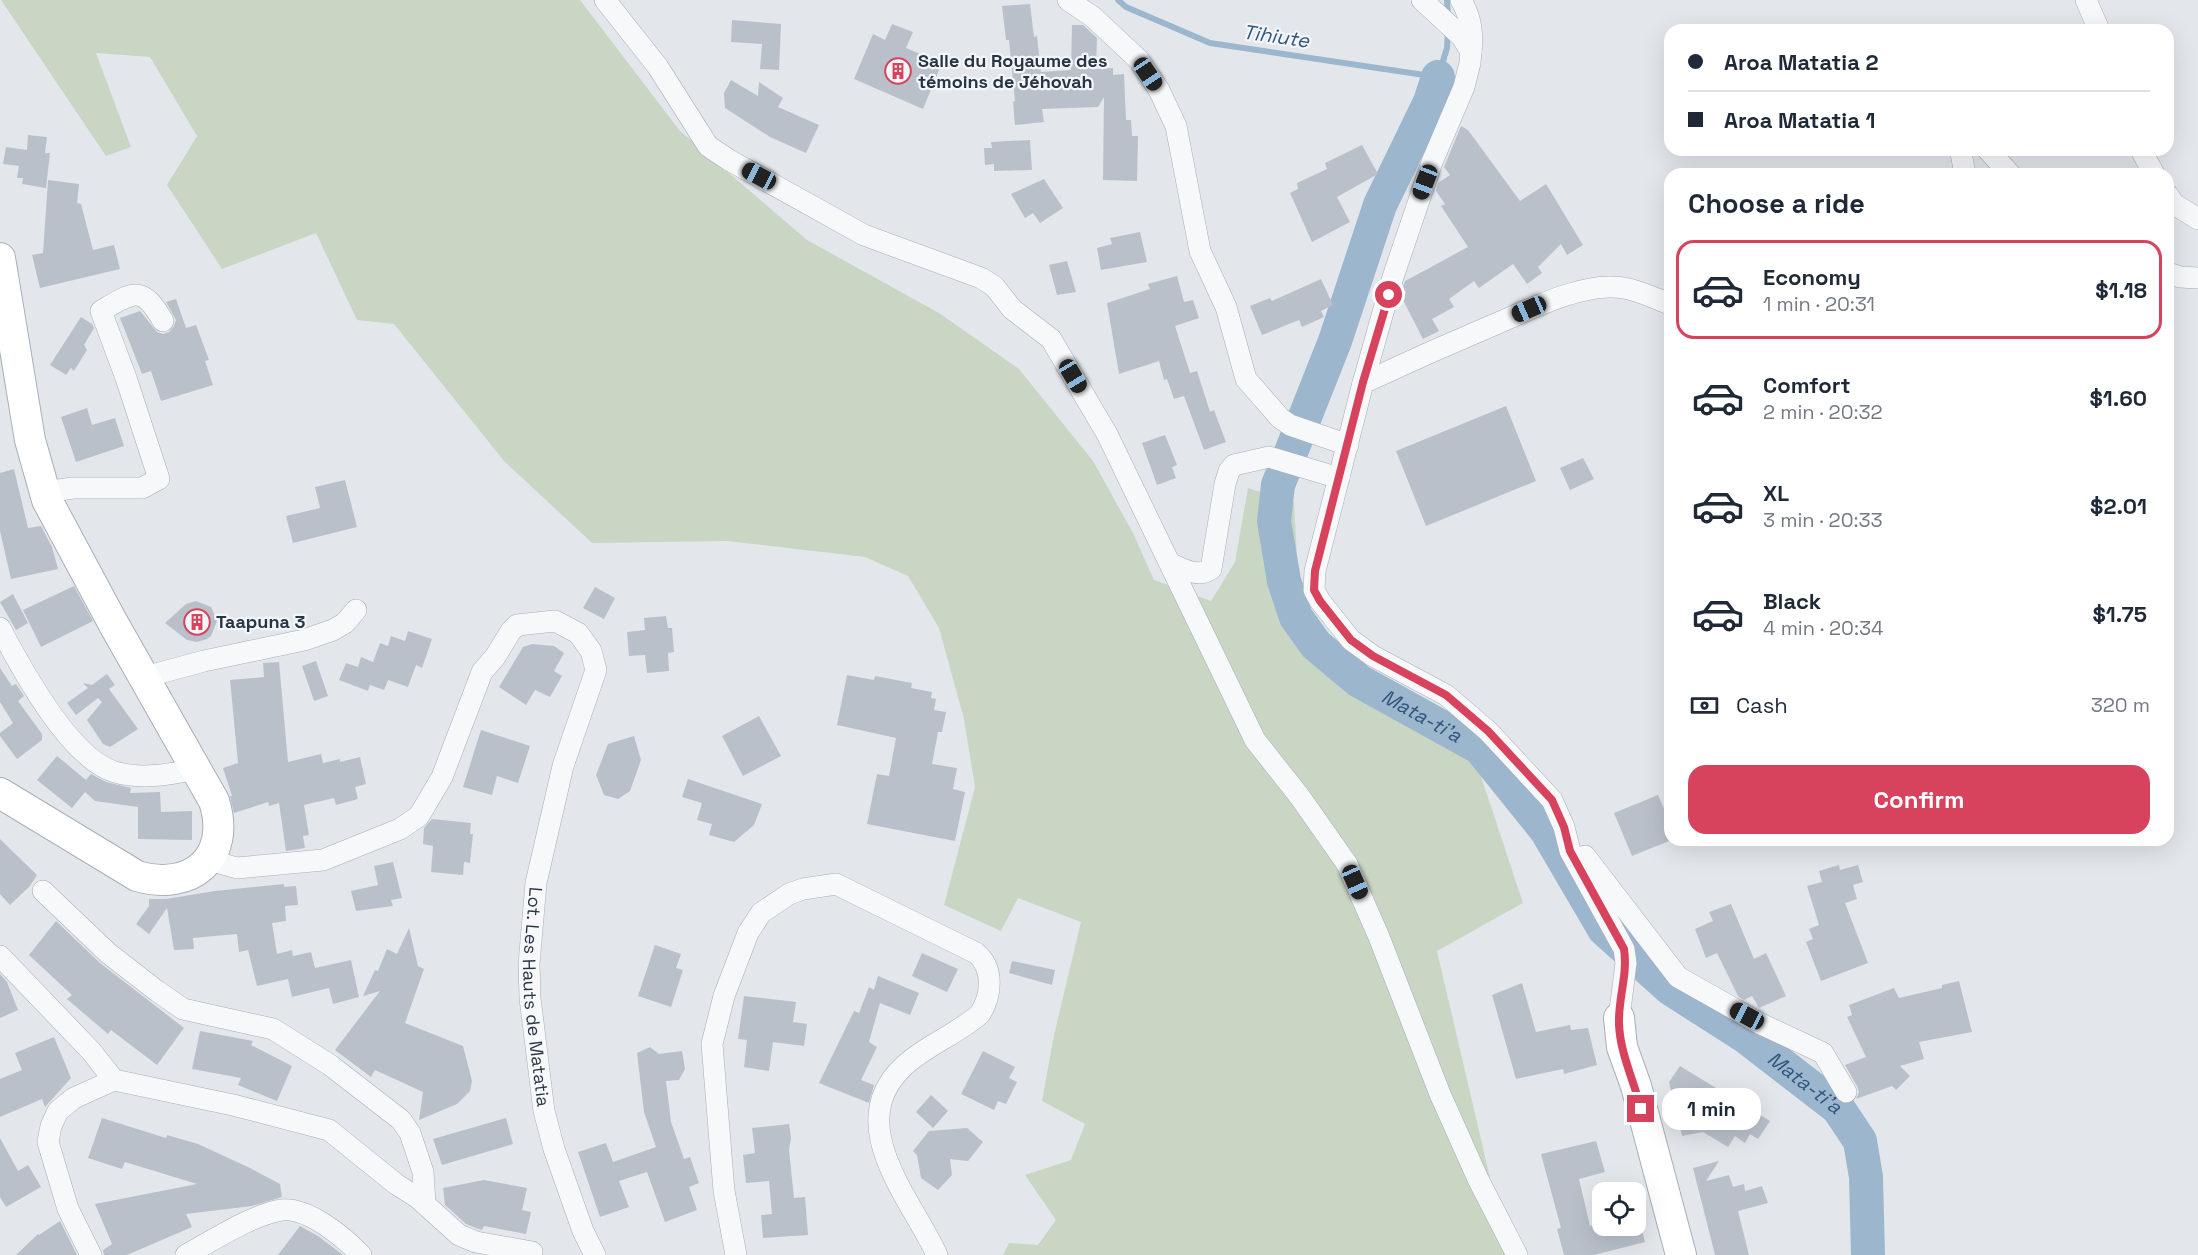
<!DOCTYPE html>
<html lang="en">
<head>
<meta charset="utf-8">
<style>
	body { margin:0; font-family:"Space Grotesk",sans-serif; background:#f6f6f7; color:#1f2937; height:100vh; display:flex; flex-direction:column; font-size:22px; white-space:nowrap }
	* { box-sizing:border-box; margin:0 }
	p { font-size:20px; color:#747a83 }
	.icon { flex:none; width:33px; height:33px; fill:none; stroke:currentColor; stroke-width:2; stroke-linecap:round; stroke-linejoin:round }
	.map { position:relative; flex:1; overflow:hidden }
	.panel { position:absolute; left:1664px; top:168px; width:510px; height:678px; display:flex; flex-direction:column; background:#fff; border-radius:18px; box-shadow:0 6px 24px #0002 }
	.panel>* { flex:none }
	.guide { position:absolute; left:1664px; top:24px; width:510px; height:132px; border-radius:18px; box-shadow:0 6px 24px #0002; display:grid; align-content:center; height:132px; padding:0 24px; background:#fff }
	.controls { position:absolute; left:1592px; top:1182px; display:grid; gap:12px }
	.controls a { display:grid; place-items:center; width:54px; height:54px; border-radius:12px; background:#fff; box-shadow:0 6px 24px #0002; font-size:30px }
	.end { position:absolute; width:27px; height:27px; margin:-14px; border:8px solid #d7425d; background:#fff; box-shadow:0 0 0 3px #fff }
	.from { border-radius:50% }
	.bubble { position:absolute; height:42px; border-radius:18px; background:#fff; box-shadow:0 6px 24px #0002; font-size:20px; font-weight:700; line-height:42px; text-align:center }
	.car { position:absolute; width:18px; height:36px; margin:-18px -9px; border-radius:8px; box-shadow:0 0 4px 2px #0007; background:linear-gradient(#222 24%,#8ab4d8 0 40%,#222 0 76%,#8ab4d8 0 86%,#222 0) }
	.guide b { display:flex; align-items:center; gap:21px; height:57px; font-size:22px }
	.guide b+b { border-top:2px solid #e0e1e3 }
	.guide i { width:15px; height:15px; background:#1f2937 }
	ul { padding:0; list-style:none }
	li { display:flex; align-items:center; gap:18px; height:99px; margin:0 12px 9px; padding:0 12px; border:3px solid transparent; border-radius:18px }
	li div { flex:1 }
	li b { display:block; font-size:22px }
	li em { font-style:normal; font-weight:700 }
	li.on { border-color:#d7425d }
	li>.icon { width:54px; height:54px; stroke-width:1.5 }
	h2 { padding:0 24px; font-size:27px; line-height:72px }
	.pay { display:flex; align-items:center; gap:15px; height:66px; padding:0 24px; font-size:22px }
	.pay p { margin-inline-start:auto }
	.cta { display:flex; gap:12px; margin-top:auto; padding:12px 24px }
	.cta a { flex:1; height:69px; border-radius:18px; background:#d7425d; color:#fff; font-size:24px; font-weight:700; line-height:69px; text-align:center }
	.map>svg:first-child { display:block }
	.green { fill:#c9d6c4 }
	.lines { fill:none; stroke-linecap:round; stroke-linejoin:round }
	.stream { stroke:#9cb6ce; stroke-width:6 }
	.river { stroke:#9cb6ce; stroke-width:34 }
	.building { fill:#bac0ca }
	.minor-casing { stroke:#a7aeb7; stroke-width:22 }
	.secondary-casing { stroke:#a7aeb7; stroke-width:32 }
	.minor { stroke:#f6f8fa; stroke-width:21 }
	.secondary { stroke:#fff; stroke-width:30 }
	.route { stroke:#d7425d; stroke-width:8 }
	.labels { text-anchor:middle; stroke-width:4.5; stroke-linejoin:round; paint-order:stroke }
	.poi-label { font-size:18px; font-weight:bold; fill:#293545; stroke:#f3f6f9; text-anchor:start }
	.street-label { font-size:18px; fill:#293545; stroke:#f3f6f9 }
	.water-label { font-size:20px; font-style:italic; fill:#31557c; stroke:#f3f6f9 }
</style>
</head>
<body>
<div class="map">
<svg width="2198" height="1255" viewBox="0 0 2198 1255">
	<rect width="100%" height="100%" fill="#e3e7ec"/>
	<!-- green -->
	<polygon class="green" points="1,0 580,0 680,131 807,240 939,313 1019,369 1093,461 1133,533 1154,580 1211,601 1235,562 1248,488 1294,502 1299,595 1311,617 1353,661 1405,687 1465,728 1523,903 1437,951 1508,1255 1003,1255 1009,1243 1038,1245 1056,1220 1025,1175 1071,1160 1085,1124 1042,1101 1054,1035 1081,922 1018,898 1001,931 944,905 975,787 964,719 939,628 908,576 865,557 728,541 592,543 504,461 394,324 357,320 316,233 222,269 167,185 197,136 150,57 96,53 131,147 106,156"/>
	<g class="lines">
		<!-- stream -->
		<g class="stream">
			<polyline points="1118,0 1126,7 1210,43 1438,77 1447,48 1448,30"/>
			<polyline points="1447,0 1448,17"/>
		</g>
		<!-- river -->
		<path class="river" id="s1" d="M 1438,77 L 1430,102 L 1380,205 L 1335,341 L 1278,485 L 1274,521 L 1284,581 L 1296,617 L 1316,645 L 1359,681 L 1480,748 L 1546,830 L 1604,929 L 1671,989 L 1746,1037 L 1838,1108 L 1860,1141 L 1866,1177 L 1868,1255"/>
	</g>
	<!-- building -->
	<g class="building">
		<polygon points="1030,4 1034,37 1037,36 1041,72 1071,70 1072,25 1083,25 1097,38 1096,69 1113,68 1113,75 1124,74 1126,120 1131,120 1132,136 1138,136 1137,181 1103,180 1104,97 1098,107 1042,109 1044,122 1015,125 1013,102 1015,101 1009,40 1006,40 1002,6"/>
		<polygon points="732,20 781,24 779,70 760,69 762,44 731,42"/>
		<polygon points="892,24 913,32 906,48 942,63 923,109 854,79 873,34 885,40"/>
		<polygon points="731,80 758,96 759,82 783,98 778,107 819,125 806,153 770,137 725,108 724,93"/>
		<polygon points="1461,126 1468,130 1520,201 1546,184 1583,245 1567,255 1561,244 1538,267 1542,273 1527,284 1513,264 1479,288 1474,281 1449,299 1454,307 1432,319 1439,331 1423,339 1401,296 1406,293 1403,287 1405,281 1468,247 1441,206 1445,204 1436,191 1438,183 1450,175 1444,167"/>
		<polygon points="28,135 47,137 45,153 50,153 46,188 22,184 23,178 17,178 19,166 3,164 6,147 27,150"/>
		<polygon points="1030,140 1032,170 994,171 994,164 985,165 984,148 992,148 991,142"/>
		<polygon points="1362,145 1378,174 1337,197 1350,222 1312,242 1290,193 1298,189 1297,183 1327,169 1325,163"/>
		<polygon points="1044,179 1063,208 1040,223 1033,213 1025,218 1011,194"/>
		<polygon points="48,180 79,184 77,203 81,204 93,250 114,245 120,269 40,288 32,255 43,253"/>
		<polygon points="1140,232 1147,262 1101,270 1097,248 1112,244 1110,238"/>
		<polygon points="1067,261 1076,292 1057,295 1049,265"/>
		<polygon points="1177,276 1184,302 1193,300 1199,318 1175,326 1190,373 1197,371 1210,412 1214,410 1226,442 1204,450 1184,396 1174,399 1167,379 1164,380 1159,361 1119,374 1107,303 1150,289 1148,284"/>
		<polygon points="1321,279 1333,305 1321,311 1324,317 1302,327 1299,320 1262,335 1250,306 1270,298 1272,301"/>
		<polygon points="176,299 186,328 196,325 209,360 205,361 213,385 161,401 151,371 142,374 120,318 140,311 157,332 163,334 169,332 174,326 176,320 166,302"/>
		<polygon points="81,317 92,324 94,328 84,345 87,350 74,371 71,368 66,375 50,365"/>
		<polygon points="1506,406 1536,481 1426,526 1396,451"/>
		<polygon points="87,408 92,425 115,418 124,446 76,462 61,417"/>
		<polygon points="1165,435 1177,465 1172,467 1176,478 1157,485 1142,443"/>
		<polygon points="1583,458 1594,479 1570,490 1560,468"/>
		<polygon points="14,469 28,528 41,526 52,547 58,569 11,579 0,531 0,473"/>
		<polygon points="345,480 357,527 293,543 286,516 320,508 315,487"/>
		<polygon points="74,586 93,621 41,647 23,610"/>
		<polygon points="595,587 615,598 604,619 583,608"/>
		<polygon points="13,594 28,623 16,630 0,602"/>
		<polygon points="196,601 211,607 217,621 211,636 207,639 197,642 187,640 165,623 186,604"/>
		<polygon points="666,616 668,628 672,628 674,652 668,653 669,671 647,673 645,655 629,656 627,632 645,630 644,618"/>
		<polygon points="408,631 432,639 422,668 416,665 408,687 388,680 384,690 370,685 368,691 339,680 346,663 358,667 361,657 373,662 380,643 388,646 391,636 405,641"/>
		<polygon points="532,644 554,646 564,653 554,671 562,676 550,697 535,690 526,705 499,687 523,647"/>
		<polygon points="316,661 328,696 314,701 302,666"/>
		<polygon points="279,662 288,762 321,754 323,763 340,759 340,762 360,757 366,784 355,787 358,799 336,805 334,798 304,805 309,835 303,836 305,848 286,851 279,803 269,806 268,802 234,813 230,796 232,796 223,768 238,763 230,680 264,677 263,663"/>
		<polygon points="0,668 12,686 16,684 24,696 18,701 42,734 42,740 17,759 0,736 0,733 13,723 0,702"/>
		<polygon points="107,674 115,685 109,689 138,729 110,747 103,744 87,720 102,702 98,698 76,715 67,703 88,688 83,683 92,685"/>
		<polygon points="847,675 874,680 875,676 912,683 911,688 932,692 931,698 936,699 934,710 946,712 942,732 938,732 932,764 957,768 953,789 965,792 955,841 867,824 877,774 889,776 896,738 837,725"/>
		<polygon points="759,716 781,756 743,776 722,736"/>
		<polygon points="481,730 530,746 518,783 497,776 492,795 463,787"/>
		<polygon points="634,736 641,760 630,791 618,799 604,795 596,775 608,744"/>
		<polygon points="57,756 86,780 91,774 106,782 131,788 130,793 160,792 161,812 192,811 192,840 138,839 138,807 95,801 85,792 72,808 37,780"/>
		<polygon points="688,779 762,804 754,825 734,842 709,835 712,824 697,820 702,803 682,797"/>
		<polygon points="1658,795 1670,822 1670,825 1664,827 1669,841 1632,856 1614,813"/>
		<polygon points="432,819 471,823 470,834 473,834 470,863 464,862 463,875 431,872 433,846 423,844 424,828"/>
		<polygon points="0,839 37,875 30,886 10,905 0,894"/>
		<polygon points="393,862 402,898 391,900 393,906 356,911 351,891 378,885 374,866"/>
		<polygon points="1839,865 1840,870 1858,865 1863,882 1853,885 1857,899 1845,903 1868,963 1821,981 1806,942 1813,939 1809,929 1819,925 1807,886 1822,882 1819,871"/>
		<polygon points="284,884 284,887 296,886 298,905 285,906 286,921 272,923 277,954 292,950 293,956 311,952 315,968 351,960 359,997 333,1004 329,988 292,997 288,979 257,986 248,950 239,952 237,934 193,938 194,949 174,950 167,908 149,934 136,924 149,906 149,899 166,899 215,891"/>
		<polygon points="1731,904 1754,959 1766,953 1786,996 1759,1008 1752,996 1744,1000 1738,996 1717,953 1706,958 1695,929 1713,921 1709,912"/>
		<polygon points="56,921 100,963 184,1028 157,1065 111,1030 108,1034 67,999 72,995 29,955"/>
		<polygon points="409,928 418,966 424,969 405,1023 463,1046 472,1081 470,1091 457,1104 419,1120 423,1092 375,1070 371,1077 335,1050 380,991 363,996 375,970 378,971 387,949 397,954"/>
		<polygon points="655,945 681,954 676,968 683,970 671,1007 638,996"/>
		<polygon points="922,953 958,969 947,992 912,976"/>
		<polygon points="1012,961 1055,970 1052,985 1009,973"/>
		<polygon points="0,974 7,982 18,1010 0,1018"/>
		<polygon points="878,976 919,993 910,1015 880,1003 869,1042 877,1047 861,1080 874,1085 869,1103 819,1083 854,1011 859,1013 869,987 874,990"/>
		<polygon points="1959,981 1972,1032 1919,1042 1924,1059 1900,1066 1910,1076 1896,1090 1892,1086 1856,1099 1859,1092 1857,1086 1845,1065 1866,1057 1847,1017 1852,1015 1849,1005 1894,988 1899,998 1942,988 1942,985"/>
		<polygon points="1522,983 1536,1032 1570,1025 1571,1030 1588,1028 1597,1065 1564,1074 1563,1069 1516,1079 1492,995"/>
		<polygon points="744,996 796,1002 793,1022 807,1024 804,1046 773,1042 769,1071 744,1067 747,1040 738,1039"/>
		<polygon points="200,1031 253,1041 251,1045 292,1066 277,1101 238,1085 241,1078 192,1069"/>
		<polygon points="54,1037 71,1078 45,1107 42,1099 0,1117 0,1079 22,1070 15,1053"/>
		<polygon points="650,1047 659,1054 682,1051 685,1069 679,1080 666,1081 671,1122 684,1159 690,1157 699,1183 689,1187 697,1210 665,1222 647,1172 619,1181 629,1207 600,1217 578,1152 606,1143 613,1162 656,1147 644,1112 637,1053"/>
		<polygon points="983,1051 1015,1067 1009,1078 1017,1082 1006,1104 998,1101 994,1110 961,1094"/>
		<polygon points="1680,1066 1770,1121 1758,1139 1750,1134 1745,1143 1735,1136 1728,1147 1703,1132 1682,1136 1669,1082"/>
		<polygon points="931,1095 948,1111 933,1128 916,1112"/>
		<polygon points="102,1118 166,1138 167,1135 198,1144 248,1167 280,1184 282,1197 252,1206 186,1214 192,1227 127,1255 104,1255 103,1250 112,1244 95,1204 197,1184 125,1162 122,1169 88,1158"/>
		<polygon points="506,1118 513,1144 442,1165 433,1139"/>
		<polygon points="789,1124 791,1138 789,1150 794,1198 805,1197 808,1235 763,1238 761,1215 772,1214 769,1181 746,1183 743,1155 755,1153 752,1128"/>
		<polygon points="967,1128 983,1142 968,1161 950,1159 952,1175 938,1190 921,1178 917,1155 913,1151 929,1131"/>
		<polygon points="0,1138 18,1171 28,1165 41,1187 6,1207 0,1197"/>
		<polygon points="1596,1141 1605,1172 1579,1179 1590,1226 1602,1222 1602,1226 1641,1226 1645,1242 1594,1255 1564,1255 1557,1229 1561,1228 1541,1154"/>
		<polygon points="1719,1161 1706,1181 1729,1175 1733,1187 1744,1184 1745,1191 1762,1186 1768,1203 1738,1211 1749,1255 1715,1255 1693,1168"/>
		<polygon points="484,1180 527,1188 522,1210 531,1212 526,1234 484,1226 482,1230 476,1228 466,1224 445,1205 443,1188"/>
		<polygon points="60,1221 77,1255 16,1255 38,1234 39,1235"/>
		<polygon points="300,1226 318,1236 343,1255 278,1255"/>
	</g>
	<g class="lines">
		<!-- minor casing -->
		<g class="minor-casing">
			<g id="minor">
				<polyline points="605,0 658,67 708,146 729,160 864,235 981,278 994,286 1012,309 1051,339 1107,434 1255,740 1300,797 1347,864 1379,937 1440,1094 1478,1179 1517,1255"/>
				<polyline points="1068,0 1093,17 1139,60 1159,90 1176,126 1200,251 1226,307 1246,379 1280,418 1290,425 1348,445"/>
				<polyline points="1422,0 1462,37 1471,52 1470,63 1464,87 1432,162 1393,277 1363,383 1315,571 1314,590 1320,601 1351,640 1373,656 1446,695 1488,731 1552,800 1564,827 1570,851 1624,949 1626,963 1619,1018"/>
				<path d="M 1461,0 C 1471,18 1473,32 1471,52"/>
				<polyline points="2086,0 2099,30"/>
				<polyline points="1963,150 1961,153 1965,174"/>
				<polyline points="1988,150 2010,174"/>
				<polyline points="2141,150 2154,174"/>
				<polyline points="2168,195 2174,204 2198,219"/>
				<polyline points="2168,273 2180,277 2198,278"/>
				<path d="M 1363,383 C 1408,362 1453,342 1498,323 C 1531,309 1576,286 1612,287 C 1632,287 1651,297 1670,304"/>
				<path d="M 45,492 L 73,488 L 142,488 L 159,479 L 126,378 L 101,311 C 133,292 142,284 163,321"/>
				<path d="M 1171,564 C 1184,569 1198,578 1211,569 L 1225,484 L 1229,471 L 1234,465 L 1269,457 L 1339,478"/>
				<path d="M 0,628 C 21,668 70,759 115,772 C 142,780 170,774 197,769"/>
				<polyline points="145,677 204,661 304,640 333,630 345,623 356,610"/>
				<polyline points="1585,856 1678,977 1761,1024 1823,1053 1846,1092"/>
				<path id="s2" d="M 209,860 L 237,868 L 323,860 L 400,829 L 419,816 L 432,794 L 442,777 L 482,672 L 495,657 L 511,631 L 517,625 L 555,621 L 578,633 L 591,651 L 596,670 L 563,766 L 536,883 L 529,964 L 530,998 L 544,1111 L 554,1149 L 583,1231 L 595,1255"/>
				<polyline points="43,891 108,953 157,991 183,1009 273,1029 330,1065 401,1120 410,1133 423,1172 425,1204"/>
				<polyline points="0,956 91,1051 114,1080"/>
				<polyline points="91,1255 68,1209 48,1142 51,1126 58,1111 74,1098 114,1080 233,1105 329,1130 396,1184 418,1198 459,1235 476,1242 532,1252"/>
				<path d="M 186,1255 C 212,1241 253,1214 282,1210 C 308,1207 345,1238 361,1255"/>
				<path d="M 736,1255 L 724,1191 L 712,1044 L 724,996 L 748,933 L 761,913 L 789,894 L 803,889 L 836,884 L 976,953 C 994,968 992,995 980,1014 C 957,1034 927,1045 905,1065 C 841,1123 911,1198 937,1255"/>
			</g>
		</g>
		<!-- secondary casing -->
		<g class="secondary-casing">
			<g id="secondary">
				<path d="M 0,258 L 30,440 L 47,500 L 113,623 L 214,801 C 232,857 192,892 137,876 L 0,793"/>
				<polyline points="1619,1018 1622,1047 1636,1086 1681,1255"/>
			</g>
		</g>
		<!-- minor -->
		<use href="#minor" class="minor"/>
		<!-- secondary -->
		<use href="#secondary" class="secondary"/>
	</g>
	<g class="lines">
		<!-- route -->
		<path class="route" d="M 1389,295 L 1363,382 L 1315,571 L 1314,590 L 1320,601 L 1351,640 L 1373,656 L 1446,695 L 1488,731 L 1552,800 L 1564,827 L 1570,851 L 1624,949 C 1628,975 1618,998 1619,1024 C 1620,1053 1634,1081 1641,1109"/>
	</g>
	<!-- icons -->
	<defs>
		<g id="building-ring" transform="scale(1.35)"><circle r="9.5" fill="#f3f6f9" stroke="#d7425d" stroke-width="1.5"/><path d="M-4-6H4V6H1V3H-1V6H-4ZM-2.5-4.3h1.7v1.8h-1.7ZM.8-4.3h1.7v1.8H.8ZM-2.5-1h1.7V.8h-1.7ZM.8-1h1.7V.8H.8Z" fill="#d7425d"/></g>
	</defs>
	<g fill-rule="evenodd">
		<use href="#building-ring" x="898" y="71"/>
		<use href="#building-ring" x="197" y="622"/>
	</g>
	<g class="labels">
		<!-- poi labels -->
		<g class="poi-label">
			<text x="918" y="67">Salle du Royaume des<tspan x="918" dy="21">témoins de Jéhovah</tspan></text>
			<text x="216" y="628">Taapuna 3</text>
		</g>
		<!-- street labels -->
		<g class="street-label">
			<text dy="6" stroke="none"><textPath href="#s2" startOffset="880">Lot. Les Hauts de Matatia</textPath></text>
		</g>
		<!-- water labels -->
		<g class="water-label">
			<text transform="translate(1276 36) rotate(8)" y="7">Tihiute</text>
			<text dy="7" stroke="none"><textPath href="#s1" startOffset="736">Mata-ti'a</textPath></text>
			<text dy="7" stroke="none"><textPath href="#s1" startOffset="1276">Mata-ti'a</textPath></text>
		</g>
	</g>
</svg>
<div class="controls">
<a><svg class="icon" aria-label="locate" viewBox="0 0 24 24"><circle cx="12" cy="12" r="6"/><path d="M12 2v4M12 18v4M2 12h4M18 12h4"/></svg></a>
</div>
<i class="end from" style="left:1389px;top:295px"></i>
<i class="end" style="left:1641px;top:1109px"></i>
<div class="bubble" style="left:1662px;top:1088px;width:99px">1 min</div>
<i class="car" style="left:1148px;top:74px;rotate:146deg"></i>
<i class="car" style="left:759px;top:176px;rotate:298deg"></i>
<i class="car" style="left:1425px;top:182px;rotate:201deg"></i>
<i class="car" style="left:1529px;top:309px;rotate:246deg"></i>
<i class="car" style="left:1073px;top:376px;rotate:149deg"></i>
<i class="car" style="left:1355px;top:882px;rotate:156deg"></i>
<i class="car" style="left:1747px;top:1016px;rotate:298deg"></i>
<div class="guide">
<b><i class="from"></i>Aroa Matatia 2</b>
<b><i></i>Aroa Matatia 1</b>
</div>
<section class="panel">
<h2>Choose a ride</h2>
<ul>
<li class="on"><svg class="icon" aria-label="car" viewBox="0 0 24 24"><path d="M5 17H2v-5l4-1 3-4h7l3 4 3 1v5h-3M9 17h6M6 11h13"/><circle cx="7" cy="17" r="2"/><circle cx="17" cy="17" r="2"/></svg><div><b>Economy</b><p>1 min · 20:31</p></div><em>$1.18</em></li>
<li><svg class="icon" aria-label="car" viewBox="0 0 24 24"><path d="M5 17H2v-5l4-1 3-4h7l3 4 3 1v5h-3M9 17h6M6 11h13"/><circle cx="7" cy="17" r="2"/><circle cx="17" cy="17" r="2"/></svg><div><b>Comfort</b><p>2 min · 20:32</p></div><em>$1.60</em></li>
<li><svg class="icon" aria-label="car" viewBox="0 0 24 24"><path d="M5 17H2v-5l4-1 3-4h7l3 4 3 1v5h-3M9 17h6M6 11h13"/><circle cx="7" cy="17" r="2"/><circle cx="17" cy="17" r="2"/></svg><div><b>XL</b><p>3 min · 20:33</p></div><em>$2.01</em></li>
<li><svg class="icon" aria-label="car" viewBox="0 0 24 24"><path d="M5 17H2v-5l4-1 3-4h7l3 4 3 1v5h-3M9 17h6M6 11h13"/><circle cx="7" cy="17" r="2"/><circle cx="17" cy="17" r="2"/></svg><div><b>Black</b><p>4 min · 20:34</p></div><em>$1.75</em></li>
</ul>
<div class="pay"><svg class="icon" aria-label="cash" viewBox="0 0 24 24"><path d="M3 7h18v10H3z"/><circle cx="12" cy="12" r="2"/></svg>Cash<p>320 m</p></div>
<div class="cta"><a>Confirm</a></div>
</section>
</div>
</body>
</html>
